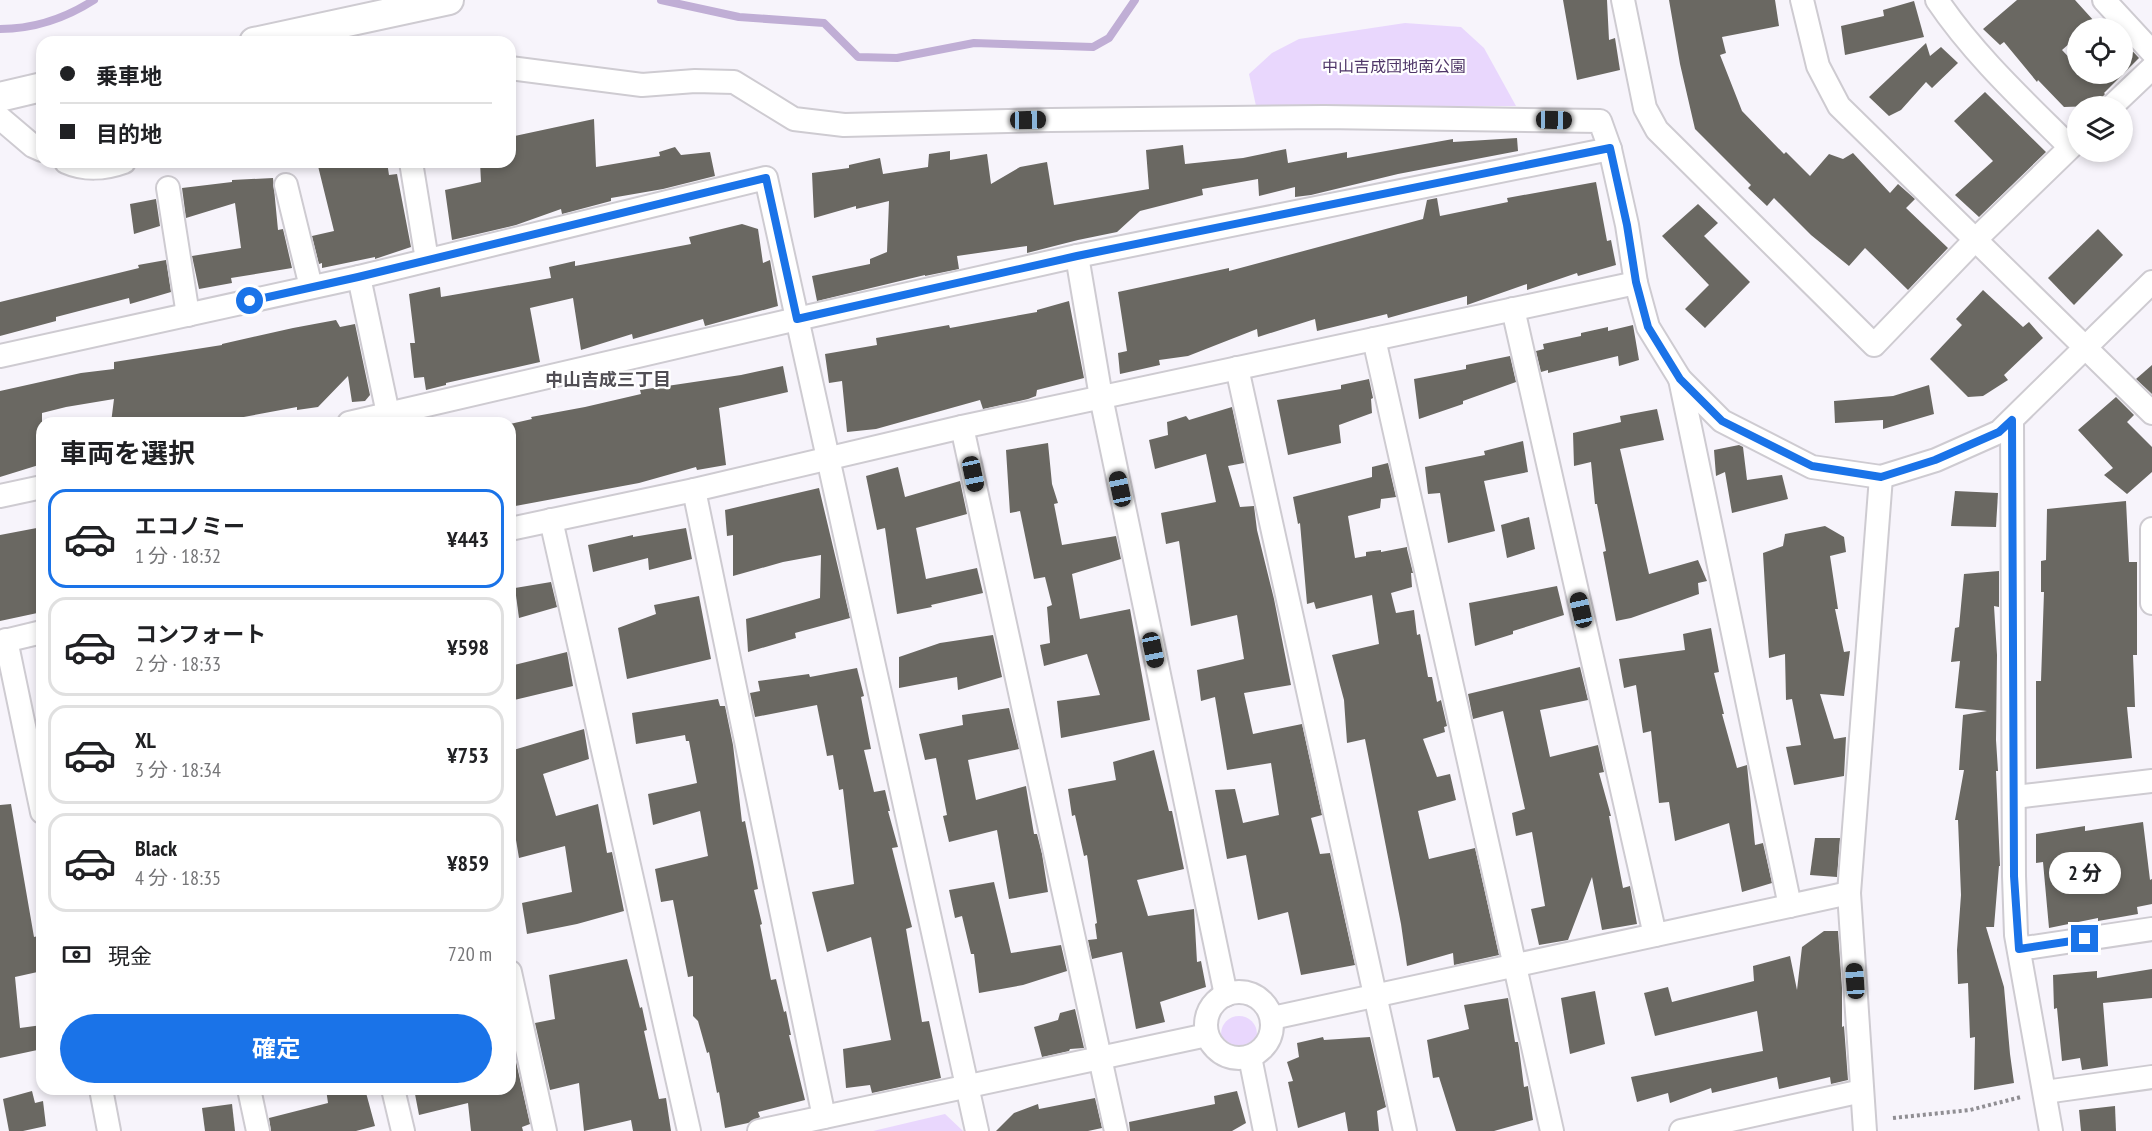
<!DOCTYPE html>
<html lang="ja">
<head>
<meta charset="utf-8">
<style>
	body { margin:0; font-family:"PT Sans Narrow","Noto Sans JP",sans-serif; background:#f6f6f6; color:#202124; height:100vh; display:flex; flex-direction:column; font-size:22px; white-space:nowrap }
	* { box-sizing:border-box; margin:0 }
	p { font-size:20px; color:#757577 }
	.icon { flex:none; width:33px; height:33px; fill:none; stroke:currentColor; stroke-width:2; stroke-linecap:round; stroke-linejoin:round }
	.map { position:relative; flex:1; overflow:hidden }
	.panel { position:absolute; left:36px; top:417px; width:480px; height:678px; display:flex; flex-direction:column; background:#fff; border-radius:18px; box-shadow:0 3px 9px #0003 }
	.panel>* { flex:none }
	.banner { position:absolute; left:36px; top:36px; width:480px; height:132px; border-radius:18px; box-shadow:0 3px 9px #0003; display:grid; align-content:center; height:132px; padding:0 24px; background:#fff }
	.fabs { position:absolute; left:2067px; top:18px; display:grid; gap:12px }
	.fabs a { display:grid; place-items:center; width:66px; height:66px; border-radius:50%; background:#fff; box-shadow:0 3px 9px #0003; font-size:30px }
	.end { position:absolute; width:27px; height:27px; margin:-14px; border:8px solid #1a73e8; background:#fff; box-shadow:0 0 0 3px #fff }
	.from { border-radius:50% }
	.bubble { position:absolute; height:42px; border-radius:21px; background:#fff; box-shadow:0 3px 9px #0003; font-size:20px; font-weight:700; line-height:42px; text-align:center }
	.car { position:absolute; width:18px; height:36px; margin:-18px -9px; border-radius:8px; box-shadow:0 0 4px 2px #0007; background:linear-gradient(#222 24%,#8ab4d8 0 40%,#222 0 76%,#8ab4d8 0 86%,#222 0) }
	.banner b { display:flex; align-items:center; gap:21px; height:57px; font-size:22px }
	.banner b+b { border-top:2px solid #e0e0e0 }
	.banner i { width:15px; height:15px; background:#202124 }
	ul { padding:0; list-style:none }
	li { display:flex; align-items:center; gap:18px; height:99px; margin:0 12px 9px; padding:0 12px; border:3px solid #e0e0e0; border-radius:18px }
	li div { flex:1 }
	li b { display:block; font-size:22px }
	li em { font-style:normal; font-weight:700 }
	li.on { border-color:#1a73e8 }
	li>.icon { width:54px; height:54px; stroke-width:1.5 }
	h2 { padding:0 24px; font-size:27px; line-height:72px }
	.pay { display:flex; align-items:center; gap:15px; height:66px; padding:0 24px; font-size:22px }
	.pay p { margin-inline-start:auto }
	.cta { display:flex; gap:12px; margin-top:auto; padding:12px 24px }
	.cta a { flex:1; height:69px; border-radius:36px; background:#1a73e8; color:#fff; font-size:24px; font-weight:700; line-height:69px; text-align:center }
	.map>svg:first-child { display:block }
	.green { fill:#e9d7fd }
	.lines { fill:none; stroke-linecap:round; stroke-linejoin:round }
	.stream { stroke:#c0aed5; stroke-width:8 }
	.building { fill:#6a6862 }
	.minor-casing { stroke:#cecbd1; stroke-width:26 }
	.tertiary-casing { stroke:#cecbd1; stroke-width:32 }
	.path { stroke:#908e93; stroke-width:4; stroke-dasharray:3 3; stroke-linecap:butt }
	.minor { stroke:#fff; stroke-width:22 }
	.tertiary { stroke:#fff; stroke-width:28 }
	.route { stroke:#1a73e8; stroke-width:8 }
	.labels { text-anchor:middle; stroke-width:4.5; stroke-linejoin:round; paint-order:stroke }
	.park-label { font-size:16px; fill:#4f3668; stroke:#fff }
	.neighbourhood-label { font-size:18px; font-weight:bold; fill:#524f55; stroke:#fff }
</style>
</head>
<body>
<div class="map">
<svg width="2152" height="1131" viewBox="0 0 2152 1131">
	<rect width="100%" height="100%" fill="#f7f4fb"/>
	<!-- green -->
	<g class="green">
		<polygon points="1405,23 1461,27 1484,48 1516,106 1256,106 1249,74 1272,53 1299,39"/>
		<circle cx="1239" cy="1034" r="18"/>
		<polygon points="945,1114 963,1131 873,1131"/>
	</g>
	<g class="lines">
		<!-- stream -->
		<g class="stream">
			<polyline points="661,0 739,17 824,23 858,57 897,58 974,43 1093,47 1109,38 1135,0"/>
			<path d="M 0,29 C 34,29 66,18 94,0"/>
		</g>
	</g>
	<!-- building -->
	<g class="building">
		<polygon points="1563,0 1607,0 1609,40 1615,38 1620,70 1577,80"/>
		<polygon points="1669,0 1775,0 1779,26 1722,37 1726,53 1720,55 1742,111 1784,154 1786,152 1810,176 1829,154 1843,159 1853,153 1890,193 1898,184 1915,199 1906,208 1948,248 1908,290 1865,248 1849,266 1811,235 1774,198 1767,206 1748,188 1751,185 1695,129 1680,64"/>
		<polygon points="2017,0 2075,0 2094,21 2086,28 2078,28 2078,36 2062,50 2078,67 2078,74 2083,74 2088,79 2094,74 2122,74 2122,40 2139,58 2104,93 2105,94 2095,106 2064,107 2038,80 2037,82 2004,42 2000,45 1983,29"/>
		<polygon points="1914,1 1924,37 1845,55 1841,26 1884,16 1883,10"/>
		<polygon points="1926,43 1930,56 1941,47 1958,63 1932,88 1926,82 1901,110 1889,116 1869,97"/>
		<polygon points="1985,92 2046,152 1979,217 1955,195 1993,161 1954,121"/>
		<polygon points="594,119 596,167 660,156 659,152 675,147 681,155 710,152 715,176 663,189 611,198 611,201 562,214 561,209 516,225 452,240 445,190 481,182 480,162 510,162 510,137"/>
		<polygon points="1517,138 1518,151 1398,174 1311,195 1295,197 1295,187 1259,196 1258,179 1202,189 1203,195 1140,211 1117,232 1078,240 1027,253 1027,246 957,256 959,269 925,276 925,275 817,301 812,276 870,264 870,259 887,252 889,201 856,209 856,206 814,218 812,173 849,168 849,165 880,158 883,174 928,167 929,154 950,151 950,160 987,154 991,184 1020,167 1047,162 1054,205 1149,189 1146,150 1183,145 1185,164 1243,158 1286,149 1288,163 1347,152 1347,158 1453,139 1453,142"/>
		<polygon points="317,162 387,162 389,175 397,174 411,247 375,259 375,257 322,268 322,263 319,264 312,236 334,231"/>
		<polygon points="273,178 278,230 283,229 292,268 231,278 232,283 199,289 192,256 241,248 235,203 186,218 182,188 232,182 232,180"/>
		<polygon points="1596,182 1607,241 1611,240 1616,265 1578,276 1577,273 1527,290 1527,284 1467,305 1467,296 1388,318 1387,314 1317,331 1315,319 1258,337 1257,329 1188,356 1159,360 1160,365 1120,374 1118,353 1127,351 1118,292 1229,268 1229,271 1423,219 1427,200 1437,198 1440,216 1508,202 1507,198"/>
		<polygon points="156,199 160,226 134,234 130,204"/>
		<polygon points="1698,204 1718,223 1704,236 1750,282 1705,328 1685,309 1709,285 1662,236"/>
		<polygon points="742,224 758,229 763,263 770,260 778,306 705,326 703,319 633,339 632,334 581,350 573,298 530,308 540,362 446,383 446,385 426,390 424,377 414,378 410,343 415,343 409,294 440,287 441,297 551,278 549,267 575,261 575,266 691,244 689,237"/>
		<polygon points="2098,229 2123,255 2074,305 2048,278"/>
		<polygon points="166,260 171,292 130,304 129,298 56,317 56,321 0,336 0,302 139,268 138,265"/>
		<polygon points="1983,290 2023,327 2029,322 2043,338 2004,375 2008,380 1983,396 1968,397 1930,359 1962,325 1956,319"/>
		<polygon points="1069,301 1084,378 1037,390 1036,396 1028,399 983,409 980,400 876,429 847,432 842,381 829,383 825,354 877,345 876,338 949,325 950,328 1037,312 1037,310"/>
		<polygon points="336,320 340,327 355,324 370,395 365,401 352,402 348,376 318,407 297,410 297,407 233,419 233,423 111,423 114,399 66,407 42,413 42,464 0,477 0,391 81,373 114,369 114,362 222,345 222,344 293,328"/>
		<polygon points="1633,325 1639,360 1619,366 1618,356 1548,373 1548,370 1541,372 1536,351 1544,349 1543,344 1581,336 1581,333 1608,327 1608,331"/>
		<polygon points="1510,356 1516,382 1463,401 1463,404 1419,419 1414,379 1466,369 1466,365"/>
		<polygon points="2152,365 2152,394 2136,379"/>
		<polygon points="783,366 788,392 719,408 726,465 697,470 696,467 639,483 510,507 510,424 532,419 531,417 585,407 641,394 640,390 741,375"/>
		<polygon points="1369,379 1373,398 1371,399 1372,413 1339,425 1341,443 1288,455 1277,400 1341,389 1341,385"/>
		<polygon points="1929,385 1934,414 1883,429 1883,420 1835,423 1834,401 1893,396"/>
		<polygon points="2116,397 2134,415 2127,422 2152,447 2152,472 2127,494 2104,475 2113,468 2078,430"/>
		<polygon points="1232,407 1244,463 1228,466 1240,507 1254,506 1257,530 1274,599 1291,685 1244,693 1253,734 1302,724 1322,815 1311,818 1320,854 1330,853 1355,965 1301,975 1288,912 1258,920 1246,855 1227,859 1215,790 1235,789 1243,823 1279,815 1271,763 1227,770 1215,697 1201,701 1197,670 1244,659 1237,615 1191,626 1179,541 1166,544 1161,513 1216,502 1206,454 1155,469 1149,440 1168,435 1167,422 1186,416 1189,420"/>
		<polygon points="1657,409 1664,440 1620,449 1649,574 1698,560 1707,581 1698,583 1699,594 1631,618 1616,621 1603,552 1606,551 1597,504 1595,504 1591,462 1574,466 1573,433 1621,422 1620,416"/>
		<polygon points="1523,441 1528,472 1484,481 1495,531 1448,543 1440,493 1428,494 1425,467 1485,455 1484,451"/>
		<polygon points="1048,443 1052,484 1058,503 1054,504 1062,545 1116,536 1121,559 1072,574 1080,619 1130,609 1150,720 1061,738 1057,701 1100,695 1087,654 1044,666 1040,645 1050,643 1047,607 1052,605 1045,577 1034,579 1020,511 1010,513 1006,450"/>
		<polygon points="1739,445 1743,447 1747,480 1782,475 1788,499 1732,513 1725,472 1716,476 1714,450"/>
		<polygon points="1388,463 1396,497 1381,499 1380,508 1348,516 1355,558 1366,556 1366,552 1381,550 1381,552 1407,547 1407,549 1413,573 1411,573 1412,587 1391,593 1396,613 1414,610 1417,635 1420,634 1428,677 1432,677 1437,702 1441,700 1447,726 1444,727 1445,732 1423,739 1437,777 1450,774 1456,800 1418,811 1429,859 1475,848 1499,955 1454,965 1453,953 1407,966 1401,924 1365,739 1347,743 1344,700 1332,655 1379,644 1372,595 1316,609 1314,602 1307,604 1300,523 1298,524 1293,497 1372,477 1372,467"/>
		<polygon points="898,467 905,497 960,481 967,514 916,528 926,579 977,568 983,593 931,605 932,607 897,614 885,528 877,530 866,476"/>
		<polygon points="819,488 850,618 795,633 796,638 748,652 746,619 820,598 821,555 783,562 733,576 733,535 727,536 725,510"/>
		<polygon points="1955,491 1998,493 1996,527 1951,526"/>
		<polygon points="2126,501 2129,562 2137,562 2137,655 2133,655 2135,707 2127,707 2132,758 2036,769 2036,681 2041,681 2044,592 2041,592 2041,561 2046,560 2047,509"/>
		<polygon points="1529,517 1535,549 1507,558 1501,525"/>
		<polygon points="1825,526 1844,537 1846,552 1830,556 1838,609 1835,609 1844,652 1850,651 1844,696 1820,694 1834,739 1846,737 1844,776 1794,785 1786,747 1801,745 1792,699 1786,700 1785,654 1769,658 1763,553 1783,546 1785,534"/>
		<polygon points="42,527 42,612 0,621 0,535"/>
		<polygon points="686,528 692,559 649,570 648,558 593,572 588,545 633,535 633,537"/>
		<polygon points="1999,571 1999,607 1994,606 1997,655 1996,740 1998,771 1996,771 2000,866 1999,866 1994,927 1986,927 2004,987 2010,1054 2014,1083 1974,1090 1975,1037 1970,1038 1968,983 1958,984 1957,950 1961,895 1958,820 1955,820 1964,770 1959,770 1963,715 1987,711 1955,708 1960,661 1951,662 1955,628 1959,627 1964,574"/>
		<polygon points="551,582 557,607 519,618 515,588"/>
		<polygon points="1557,586 1564,615 1513,631 1513,634 1475,646 1469,603"/>
		<polygon points="699,596 711,659 627,679 618,628 656,614 654,605"/>
		<polygon points="1711,628 1719,672 1714,673 1724,714 1722,714 1737,768 1747,765 1755,845 1763,843 1772,883 1742,892 1729,823 1675,841 1669,802 1659,803 1651,731 1643,733 1636,685 1624,688 1619,659 1685,650 1683,634"/>
		<polygon points="993,635 1002,677 958,690 957,677 899,688 899,657 940,643"/>
		<polygon points="567,652 573,686 510,701 510,666"/>
		<polygon points="1580,667 1588,700 1540,710 1550,757 1598,745 1604,772 1599,773 1611,816 1609,816 1623,888 1630,886 1637,924 1602,930 1592,877 1568,940 1539,945 1531,909 1545,906 1532,832 1516,836 1512,813 1525,809 1503,711 1473,719 1468,694"/>
		<polygon points="857,668 864,696 861,697 871,749 864,750 874,792 885,790 890,811 888,811 898,847 892,848 912,927 906,929 922,1022 929,1021 941,1078 872,1093 870,1085 846,1088 843,1049 891,1040 871,937 827,952 812,892 854,884 843,789 839,790 833,755 827,756 817,705 755,717 750,693 760,691 758,681 809,674 810,677"/>
		<polygon points="718,699 720,706 725,706 733,745 742,822 745,821 754,867 758,889 754,890 762,924 760,925 771,980 776,979 784,1012 786,1011 791,1035 789,1035 805,1100 758,1112 760,1117 748,1123 725,1128 719,1092 717,1093 709,1052 707,1053 698,1021 693,1016 693,976 688,977 673,900 661,902 655,869 708,856 700,811 653,825 648,794 697,783 689,741 686,741 685,735 636,744 632,713"/>
		<polygon points="1009,708 1019,749 968,760 976,800 1026,786 1034,834 1037,834 1042,854 1048,892 1009,899 997,830 949,842 943,816 947,815 936,758 925,760 919,734 963,725 962,715"/>
		<polygon points="584,729 589,759 543,774 556,816 598,804 607,853 612,852 624,911 577,924 527,934 522,903 572,892 565,846 519,858 512,816 510,817 510,751"/>
		<polygon points="1154,750 1169,811 1172,811 1184,869 1137,880 1148,916 1194,909 1197,962 1201,961 1206,987 1160,1002 1165,1022 1136,1029 1122,952 1092,959 1088,940 1097,939 1095,924 1097,923 1087,855 1084,856 1075,815 1072,816 1068,789 1116,780 1113,762"/>
		<polygon points="11,804 34,937 42,935 42,971 15,977 20,1028 42,1025 42,1049 0,1058 0,805"/>
		<polygon points="2143,822 2150,880 2152,879 2152,904 2137,907 2138,914 2098,921 2098,918 2049,928 2043,862 2036,863 2036,834 2085,826 2085,831"/>
		<polygon points="1815,838 1840,838 1837,877 1810,875"/>
		<polygon points="994,882 1011,953 1061,945 1067,971 1023,985 979,993 974,954 971,954 962,916 955,918 949,890"/>
		<polygon points="1824,931 1838,931 1842,988 1842,1027 1844,1026 1848,1080 1831,1084 1830,1077 1779,1089 1777,1077 1712,1093 1711,1088 1670,1103 1668,1093 1637,1102 1631,1077 1763,1051 1757,1011 1655,1036 1644,993 1668,987 1672,1002 1754,981 1753,966 1790,956 1797,990 1802,947"/>
		<polygon points="627,959 640,1008 642,1007 647,1030 644,1031 659,1099 666,1098 671,1131 633,1131 631,1120 584,1131 579,1083 550,1090 535,1023 555,1019 549,975"/>
		<polygon points="2152,969 2152,998 2103,1003 2108,1066 2082,1070 2080,1058 2062,1061 2057,1008 2054,1009 2053,975 2097,971 2097,978"/>
		<polygon points="1595,991 1605,1044 1570,1054 1561,998"/>
		<polygon points="1508,998 1515,1042 1518,1042 1519,1048 1524,1087 1528,1086 1533,1120 1494,1131 1456,1131 1439,1077 1433,1078 1427,1040 1469,1029 1464,1005"/>
		<polygon points="1075,1009 1084,1048 1070,1049 1069,1051 1042,1057 1034,1027 1058,1020 1060,1013"/>
		<polygon points="510,1035 530,1124 522,1127 523,1131 471,1131 468,1103 419,1115 414,1089 510,1089"/>
		<polygon points="1323,1037 1324,1040 1370,1037 1386,1107 1377,1111 1379,1131 1348,1131 1345,1112 1298,1128 1288,1082 1293,1081 1287,1062 1299,1057 1297,1043"/>
		<polygon points="326,1089 365,1089 375,1126 356,1131 271,1131 269,1118 328,1103"/>
		<polygon points="32,1091 35,1103 43,1101 46,1126 23,1131 9,1131 3,1099"/>
		<polygon points="1237,1091 1246,1123 1232,1131 1130,1131 1129,1122 1215,1104 1214,1096"/>
		<polygon points="1095,1098 1102,1128 1088,1131 996,1131 1014,1113 1038,1104 1039,1109"/>
		<polygon points="232,1104 235,1131 205,1131 202,1108"/>
		<polygon points="2115,1106 2116,1131 2081,1131 2079,1110"/>
	</g>
	<g class="lines">
		<!-- minor casing -->
		<g class="minor-casing">
			<g id="minor">
				<polyline points="1623,0 1645,108 1657,130 1874,345 1976,239 2078,140"/>
				<polyline points="1802,0 1818,66 1839,106 2152,413"/>
				<path d="M 1937,0 C 1974,55 2024,101 2070,147"/>
				<polyline points="2104,0 2152,52"/>
				<polyline points="510,68 642,85 695,81 734,82 794,119 844,125 1051,120 1324,117 1600,121 1610,149 1627,225 1636,283 1648,327 1680,379 1722,421 1812,467 1881,477 1936,460 1999,432 2152,282"/>
				<polyline points="2112,106 2152,68"/>
				<polyline points="0,118 33,146 42,150"/>
				<path d="M 66,162 C 84,170 105,169 124,162"/>
				<polyline points="411,162 427,260"/>
				<polyline points="286,185 311,287"/>
				<polyline points="168,188 188,315"/>
				<polyline points="1077,256 1101,397 1226,995"/>
				<polyline points="359,277 390,423"/>
				<polyline points="1513,309 1655,935"/>
				<polyline points="1374,339 1552,1131"/>
				<polyline points="0,356 359,277 766,178 977,1131"/>
				<polyline points="1237,368 1405,1131"/>
				<polyline points="1680,379 1790,906"/>
				<polyline points="2012,420 2014,876 2016,935 2051,1131"/>
				<polyline points="349,423 797,319 1077,256 1610,149"/>
				<polyline points="962,427 1116,1131"/>
				<polyline points="694,490 824,1117"/>
				<polyline points="0,496 42,487"/>
				<polyline points="551,520 689,1131"/>
				<polyline points="510,529 694,490 962,427 1636,283"/>
				<polyline points="2152,529 2152,603"/>
				<polyline points="6,640 42,812"/>
				<polyline points="0,642 42,632"/>
				<polyline points="2015,797 2152,781"/>
				<polyline points="2019,949 2152,929"/>
				<polyline points="510,972 545,1131"/>
				<circle cx="1239" cy="1025" r="33"/>
				<polyline points="1272,1018 1849,893"/>
				<polyline points="1250,1057 1265,1131"/>
				<polyline points="101,1089 109,1131"/>
				<polyline points="249,1089 258,1131"/>
				<polyline points="393,1089 403,1131"/>
				<polyline points="2045,1092 2152,1077"/>
				<polyline points="759,1131 1207,1035"/>
				<polyline points="1681,1131 1862,1091"/>
				<polyline points="1865,1131 1849,893 1881,477"/>
			</g>
		</g>
		<!-- tertiary casing -->
		<g class="tertiary-casing">
			<g id="tertiary">
				<polyline points="254,42 449,0"/>
				<polyline points="0,97 42,87"/>
			</g>
		</g>
		<!-- path -->
		<polyline class="path" points="1893,1118 1970,1110 2021,1097"/>
		<!-- minor -->
		<use href="#minor" class="minor"/>
		<!-- tertiary -->
		<use href="#tertiary" class="tertiary"/>
	</g>
	<g class="lines">
		<!-- route -->
		<polyline class="route" points="250,301 358,277 766,178 797,319 1077,256 1610,148 1627,225 1636,282 1648,327 1680,379 1722,421 1812,466 1881,477 1935,460 1999,432 2012,420 2014,876 2019,949 2085,939"/>
	</g>
	<g class="labels">
		<!-- park labels -->
		<g class="park-label">
			<text x="1394" y="72">中山吉成団地南公園</text>
		</g>
		<!-- neighbourhood labels -->
		<g class="neighbourhood-label">
			<text x="608" y="386">中山吉成三丁目</text>
		</g>
	</g>
</svg>
<div class="fabs">
<a><svg class="icon" aria-label="locate" viewBox="0 0 24 24"><circle cx="12" cy="12" r="6"/><path d="M12 2v4M12 18v4M2 12h4M18 12h4"/></svg></a>
<a><svg class="icon" aria-label="layers" viewBox="0 0 24 24"><path d="M12 4l9 5-9 5-9-5zM3 14l9 5 9-5"/></svg></a>
</div>
<i class="end from" style="left:250px;top:301px"></i>
<i class="end" style="left:2085px;top:939px"></i>
<div class="bubble" style="left:2049px;top:852px;width:72px">2 分</div>
<i class="car" style="left:1028px;top:120px;rotate:89deg"></i>
<i class="car" style="left:1554px;top:120px;rotate:91deg"></i>
<i class="car" style="left:973px;top:474px;rotate:168deg"></i>
<i class="car" style="left:1120px;top:489px;rotate:348deg"></i>
<i class="car" style="left:1581px;top:610px;rotate:347deg"></i>
<i class="car" style="left:1153px;top:650px;rotate:168deg"></i>
<i class="car" style="left:1855px;top:981px;rotate:356deg"></i>
<div class="banner">
<b><i class="from"></i>乗車地</b>
<b><i></i>目的地</b>
</div>
<section class="panel">
<h2>車両を選択</h2>
<ul>
<li class="on"><svg class="icon" aria-label="car" viewBox="0 0 24 24"><path d="M5 17H2v-5l4-1 3-4h7l3 4 3 1v5h-3M9 17h6M6 11h13"/><circle cx="7" cy="17" r="2"/><circle cx="17" cy="17" r="2"/></svg><div><b>エコノミー</b><p>1 分 · 18:32</p></div><em>¥443</em></li>
<li><svg class="icon" aria-label="car" viewBox="0 0 24 24"><path d="M5 17H2v-5l4-1 3-4h7l3 4 3 1v5h-3M9 17h6M6 11h13"/><circle cx="7" cy="17" r="2"/><circle cx="17" cy="17" r="2"/></svg><div><b>コンフォート</b><p>2 分 · 18:33</p></div><em>¥598</em></li>
<li><svg class="icon" aria-label="car" viewBox="0 0 24 24"><path d="M5 17H2v-5l4-1 3-4h7l3 4 3 1v5h-3M9 17h6M6 11h13"/><circle cx="7" cy="17" r="2"/><circle cx="17" cy="17" r="2"/></svg><div><b>XL</b><p>3 分 · 18:34</p></div><em>¥753</em></li>
<li><svg class="icon" aria-label="car" viewBox="0 0 24 24"><path d="M5 17H2v-5l4-1 3-4h7l3 4 3 1v5h-3M9 17h6M6 11h13"/><circle cx="7" cy="17" r="2"/><circle cx="17" cy="17" r="2"/></svg><div><b>Black</b><p>4 分 · 18:35</p></div><em>¥859</em></li>
</ul>
<div class="pay"><svg class="icon" aria-label="cash" viewBox="0 0 24 24"><path d="M3 7h18v10H3z"/><circle cx="12" cy="12" r="2"/></svg>現金<p>720 m</p></div>
<div class="cta"><a>確定</a></div>
</section>
</div>
</body>
</html>
